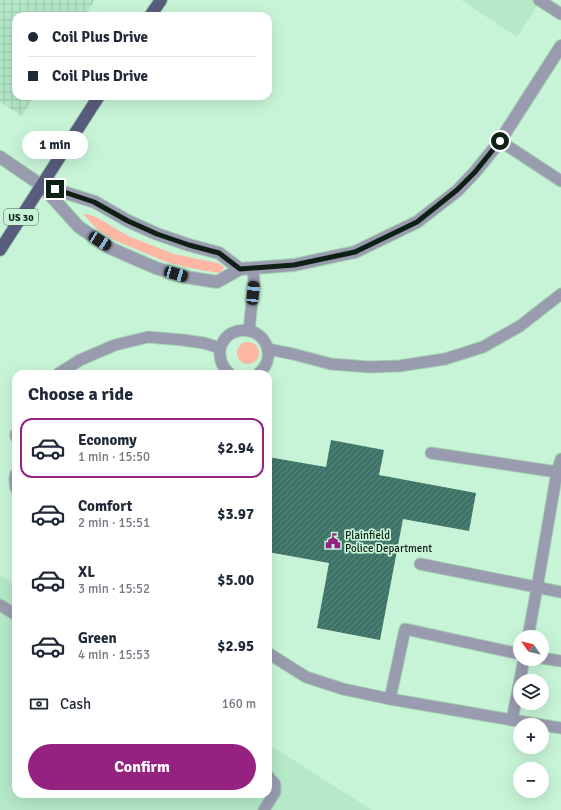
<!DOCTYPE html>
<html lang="en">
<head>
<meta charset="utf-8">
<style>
	body { margin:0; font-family:Signika,sans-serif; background:#f2f2f3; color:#1f2937; height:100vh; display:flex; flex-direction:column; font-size:15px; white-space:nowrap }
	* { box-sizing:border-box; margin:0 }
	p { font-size:13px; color:#747a83 }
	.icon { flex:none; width:22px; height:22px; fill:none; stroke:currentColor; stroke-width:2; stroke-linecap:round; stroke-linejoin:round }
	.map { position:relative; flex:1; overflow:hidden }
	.sheet { position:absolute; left:12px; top:370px; width:260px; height:428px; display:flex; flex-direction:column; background:#fff; border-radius:12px; box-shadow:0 4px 16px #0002 }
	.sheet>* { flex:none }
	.hud { position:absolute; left:12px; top:12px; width:260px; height:88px; border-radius:12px; box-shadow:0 4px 16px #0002; display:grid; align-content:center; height:88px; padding:0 16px; background:#fff }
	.needle { width:26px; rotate:304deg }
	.fabs { position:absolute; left:513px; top:630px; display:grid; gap:8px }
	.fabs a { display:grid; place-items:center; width:36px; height:36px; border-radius:50%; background:#fff; box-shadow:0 4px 16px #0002; font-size:20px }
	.end { position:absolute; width:18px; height:18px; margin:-9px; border:5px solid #0f2016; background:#fff; box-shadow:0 0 0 2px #fff }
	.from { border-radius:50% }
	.bubble { position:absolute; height:28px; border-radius:14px; background:#fff; box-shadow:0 4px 16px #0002; font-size:13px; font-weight:700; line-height:28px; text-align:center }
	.car { position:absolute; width:12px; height:24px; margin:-12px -6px; border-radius:5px; box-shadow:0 0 3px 1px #0007; background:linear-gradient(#222 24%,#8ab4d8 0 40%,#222 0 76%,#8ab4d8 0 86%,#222 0) }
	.hud b { display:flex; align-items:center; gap:14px; height:38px; font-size:15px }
	.hud b+b { border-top:1px solid #e0e1e3 }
	.hud i { width:10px; height:10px; background:#1f2937 }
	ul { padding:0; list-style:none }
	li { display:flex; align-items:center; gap:12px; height:60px; margin:0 8px 6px; padding:0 8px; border:2px solid transparent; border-radius:12px }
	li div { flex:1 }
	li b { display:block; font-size:15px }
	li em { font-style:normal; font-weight:700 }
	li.selected { border-color:#952280 }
	li>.icon { width:36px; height:36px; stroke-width:1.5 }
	h2 { padding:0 16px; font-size:18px; line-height:48px }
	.pay { display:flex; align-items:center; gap:10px; height:44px; padding:0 16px; font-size:15px }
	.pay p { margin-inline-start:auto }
	.cta { display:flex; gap:8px; margin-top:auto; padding:8px 16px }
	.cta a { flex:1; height:46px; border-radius:24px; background:#952280; color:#fff; font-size:16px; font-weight:700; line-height:46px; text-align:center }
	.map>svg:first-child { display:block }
	.built { fill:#b5e9c8 }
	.industrial { fill:url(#industrial-grid) }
	.green { fill:#fdb7a3 }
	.building { fill:url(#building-hatch) }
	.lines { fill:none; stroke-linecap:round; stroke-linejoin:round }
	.lane-casing { stroke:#a6ceb4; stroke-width:13 }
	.street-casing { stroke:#a6ceb4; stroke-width:14 }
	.primary-casing { stroke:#a6ceb4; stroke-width:14 }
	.lane { stroke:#989cae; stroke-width:11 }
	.street { stroke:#989cae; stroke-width:12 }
	.primary { stroke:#585d7d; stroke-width:12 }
	.route { stroke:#0f2016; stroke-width:5 }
	.labels { text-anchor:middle; stroke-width:3.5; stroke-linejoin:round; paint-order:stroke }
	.shield { fill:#c7f4d7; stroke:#466050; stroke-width:1 }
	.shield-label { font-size:10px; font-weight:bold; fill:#0f2016 }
	.poi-label { font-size:11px; fill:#0f2016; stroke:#c7f4d7; text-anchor:start }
</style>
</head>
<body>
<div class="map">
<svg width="561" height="810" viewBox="0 0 561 810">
	<defs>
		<pattern id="industrial-grid" width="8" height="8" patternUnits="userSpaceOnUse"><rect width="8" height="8" fill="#b5e9c8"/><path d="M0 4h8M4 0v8" fill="none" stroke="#9ac8ab"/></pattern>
		<pattern id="building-hatch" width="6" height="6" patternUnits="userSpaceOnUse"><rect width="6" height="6" fill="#3e7367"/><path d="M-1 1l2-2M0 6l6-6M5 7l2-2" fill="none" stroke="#628980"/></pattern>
	</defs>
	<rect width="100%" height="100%" fill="#c7f4d7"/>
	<!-- built -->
	<g class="built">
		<polygon points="461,0 541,0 517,37"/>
		<polygon points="0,575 16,585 16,794 268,794 268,744 372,810 0,810"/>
	</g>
	<!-- industrial -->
	<polygon class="industrial" points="0,0 95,0 85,16 16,16 16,96 34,96 22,116 0,102"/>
	<!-- green -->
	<g class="green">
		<polygon points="83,214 87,214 98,218 128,236 174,254 218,263 223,266 224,268 222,272 219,273 195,269 166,262 133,248 114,240 96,228"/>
		<circle cx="248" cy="353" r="11"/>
	</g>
	<!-- building -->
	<polygon class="building" points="331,440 384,450 379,475 476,493 469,531 403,519 380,640 317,628 329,563 268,552 268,457 326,467"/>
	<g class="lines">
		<!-- lane casing -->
		<g class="lane-casing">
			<g id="lane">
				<polyline points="539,0 561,14"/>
				<polyline points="500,141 561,181"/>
				<polyline points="249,331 254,282 253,268"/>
				<polyline points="268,349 293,354 331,364 369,367 399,366 445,359 483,347 520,326 561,294"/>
				<polyline points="58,374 80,360 115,345 148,337 183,340 204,343 220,348"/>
				<path d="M 230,374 C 223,368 219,360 220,350 C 221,343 226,336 232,333 C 260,320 282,355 258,374"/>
				<polyline points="16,434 16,437"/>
				<polyline points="431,453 557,472"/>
				<path d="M 16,474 C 14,478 15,483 16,488"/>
				<polyline points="420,564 561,592"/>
				<polyline points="0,605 16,615"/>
				<polyline points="528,637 537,588 557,472 561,459"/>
				<polyline points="268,653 306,677 343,689 390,699 512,720 524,659"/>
				<polyline points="542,658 561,661"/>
				<polyline points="390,699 405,629 520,654"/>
				<polyline points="512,720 542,725"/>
				<polyline points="542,725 561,728"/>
				<polyline points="264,810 275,792 275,784 268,776"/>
			</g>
		</g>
		<!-- street casing -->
		<g class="street-casing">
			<g id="street">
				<polyline points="0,157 41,185 95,202 128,221 157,234 189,245 219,253 240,269"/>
				<polyline points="41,185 79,227 110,248 156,268 186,277 217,282 240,269 294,265 355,252 417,222 457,191 475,172 500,141 561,46"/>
			</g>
		</g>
		<!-- primary casing -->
		<g class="primary-casing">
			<g id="primary">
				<polyline points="150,16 161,0"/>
				<polyline points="0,250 99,96"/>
			</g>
		</g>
		<!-- lane -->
		<use href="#lane" class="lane"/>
		<!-- street -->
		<use href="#street" class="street"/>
		<!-- primary -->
		<use href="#primary" class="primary"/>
	</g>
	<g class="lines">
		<!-- route -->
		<polyline class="route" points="55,189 94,202 128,221 157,234 189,245 219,253 240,269 294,265 355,252 417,222 457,190 475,172 500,141"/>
	</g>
	<!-- icons -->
	<defs>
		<g id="civic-bare" transform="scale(1.2)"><path d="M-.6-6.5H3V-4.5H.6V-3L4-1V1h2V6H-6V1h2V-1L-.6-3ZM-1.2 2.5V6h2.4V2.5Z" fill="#952280" stroke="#c7f4d7" stroke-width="2.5" paint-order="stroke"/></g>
	</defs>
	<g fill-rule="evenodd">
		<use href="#civic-bare" x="333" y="541"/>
	</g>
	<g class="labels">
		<!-- shield labels -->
		<rect class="shield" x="4" y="209" width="34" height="16" rx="3"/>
		<g class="shield-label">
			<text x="21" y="221">US 30</text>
		</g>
		<!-- poi labels -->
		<g class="poi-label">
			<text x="345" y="539">Plainfield<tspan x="345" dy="13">Police Department</tspan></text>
		</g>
	</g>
</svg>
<div class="fabs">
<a><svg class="needle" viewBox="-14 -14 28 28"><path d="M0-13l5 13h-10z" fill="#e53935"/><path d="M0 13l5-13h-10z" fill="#747a83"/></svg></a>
<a><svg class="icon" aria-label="layers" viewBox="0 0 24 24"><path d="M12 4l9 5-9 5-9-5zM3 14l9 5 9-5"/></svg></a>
<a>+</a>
<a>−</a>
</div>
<i class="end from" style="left:500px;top:141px"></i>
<i class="end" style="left:55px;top:189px"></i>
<div class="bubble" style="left:22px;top:131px;width:66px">1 min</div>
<i class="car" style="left:100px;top:241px;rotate:122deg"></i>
<i class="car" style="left:176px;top:274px;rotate:106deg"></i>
<i class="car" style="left:253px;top:293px;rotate:5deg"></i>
<div class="hud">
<b><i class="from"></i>Coil Plus Drive</b>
<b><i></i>Coil Plus Drive</b>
</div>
<section class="sheet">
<h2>Choose a ride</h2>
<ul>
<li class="selected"><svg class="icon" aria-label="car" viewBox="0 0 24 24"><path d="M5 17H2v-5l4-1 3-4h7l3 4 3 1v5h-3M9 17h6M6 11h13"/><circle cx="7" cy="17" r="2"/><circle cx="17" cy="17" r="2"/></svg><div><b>Economy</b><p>1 min · 15:50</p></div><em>$2.94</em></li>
<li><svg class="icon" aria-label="car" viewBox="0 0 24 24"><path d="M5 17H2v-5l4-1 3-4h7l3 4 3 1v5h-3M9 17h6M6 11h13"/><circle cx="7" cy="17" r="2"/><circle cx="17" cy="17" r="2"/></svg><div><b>Comfort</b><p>2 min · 15:51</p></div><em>$3.97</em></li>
<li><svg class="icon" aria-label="car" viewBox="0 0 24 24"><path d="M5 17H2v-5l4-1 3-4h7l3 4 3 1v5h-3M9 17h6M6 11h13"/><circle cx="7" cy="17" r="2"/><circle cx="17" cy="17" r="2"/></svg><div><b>XL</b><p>3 min · 15:52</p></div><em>$5.00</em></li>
<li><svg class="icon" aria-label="car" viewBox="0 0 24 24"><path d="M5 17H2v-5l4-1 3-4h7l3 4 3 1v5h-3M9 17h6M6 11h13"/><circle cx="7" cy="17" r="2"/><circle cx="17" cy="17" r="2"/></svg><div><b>Green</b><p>4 min · 15:53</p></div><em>$2.95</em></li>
</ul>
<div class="pay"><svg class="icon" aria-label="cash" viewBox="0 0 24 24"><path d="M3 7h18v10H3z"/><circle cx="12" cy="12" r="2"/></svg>Cash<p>160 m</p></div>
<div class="cta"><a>Confirm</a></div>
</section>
</div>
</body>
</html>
